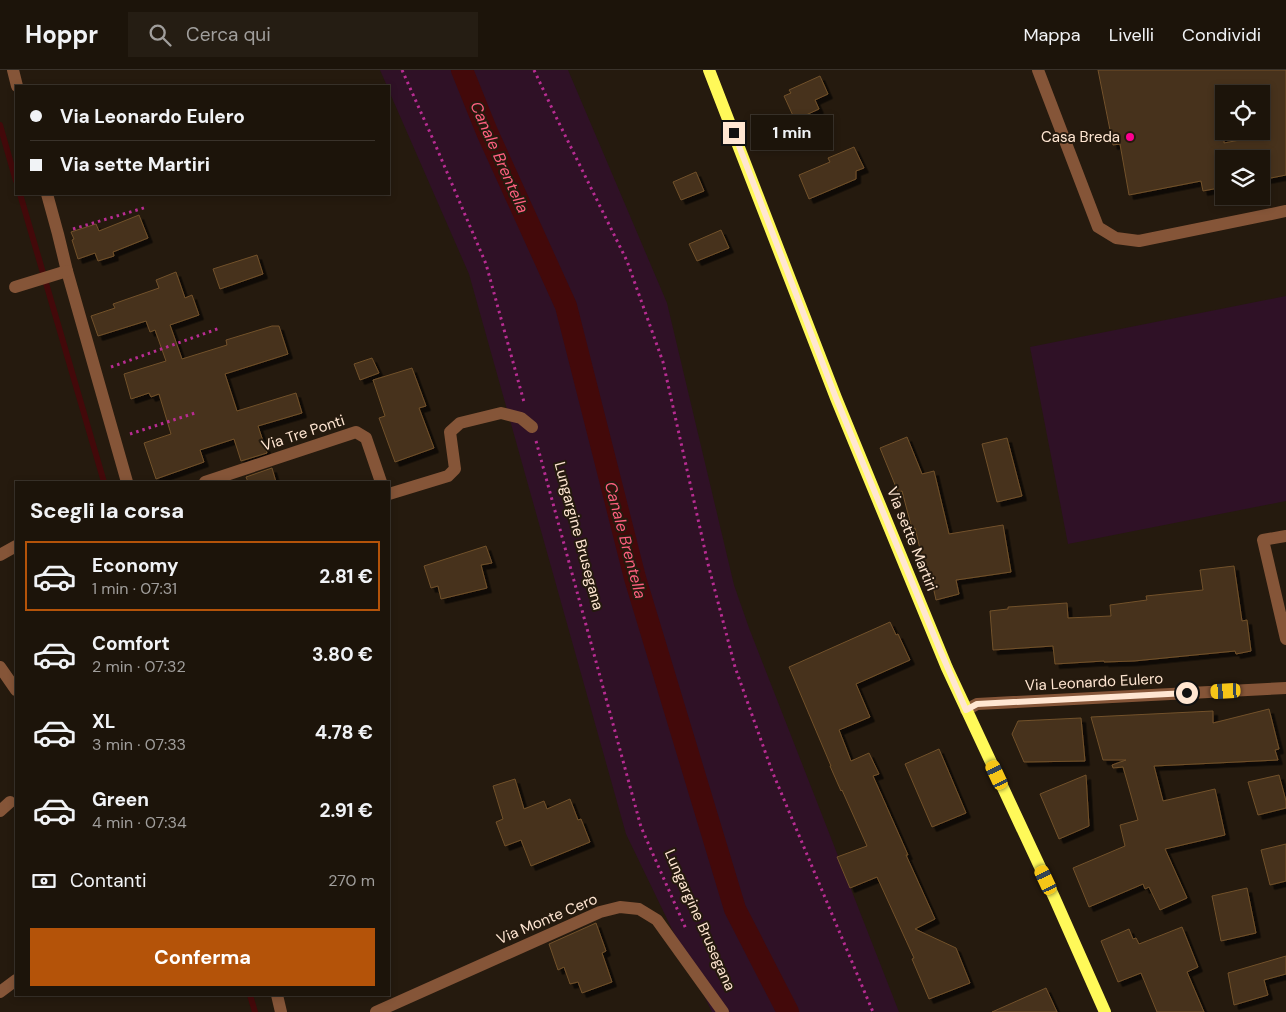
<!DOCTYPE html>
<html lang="it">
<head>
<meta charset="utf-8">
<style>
	body { margin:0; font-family:"DM Sans",sans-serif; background:#251d13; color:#f1f3f6; height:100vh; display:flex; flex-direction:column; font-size:19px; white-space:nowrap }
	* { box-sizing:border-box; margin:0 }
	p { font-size:16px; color:#a09e9c }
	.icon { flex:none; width:28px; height:28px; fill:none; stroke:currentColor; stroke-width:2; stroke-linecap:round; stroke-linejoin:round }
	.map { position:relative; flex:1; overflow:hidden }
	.details { position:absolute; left:15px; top:411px; width:375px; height:515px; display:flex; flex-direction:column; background:#1c140a; border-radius:0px; box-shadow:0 2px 8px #0003,0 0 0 1px #3a332b }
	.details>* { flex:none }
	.top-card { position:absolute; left:15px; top:15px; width:375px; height:110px; border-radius:0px; box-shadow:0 2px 8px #0003,0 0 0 1px #3a332b; display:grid; align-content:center; height:110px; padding:0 15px; background:#1c140a }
	.controls { position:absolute; left:1215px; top:15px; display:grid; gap:10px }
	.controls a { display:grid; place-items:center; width:55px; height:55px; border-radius:0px; background:#1c140a; box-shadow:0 2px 8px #0003,0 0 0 1px #3a332b; font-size:25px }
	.end { position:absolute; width:22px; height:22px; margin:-11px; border:6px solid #ffe6d2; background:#111; box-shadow:0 0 0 2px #111 }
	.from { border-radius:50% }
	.bubble { position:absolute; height:35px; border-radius:0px; background:#1c140a; box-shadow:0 2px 8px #0003,0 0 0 1px #3a332b; font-size:16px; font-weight:700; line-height:35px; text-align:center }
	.car { position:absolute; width:15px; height:30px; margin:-15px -8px; border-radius:6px; box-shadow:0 0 4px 1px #0007; background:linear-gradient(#f5c518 24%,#345 0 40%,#f5c518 0 76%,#345 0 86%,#f5c518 0) }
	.top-card b { display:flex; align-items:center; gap:18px; height:48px; font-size:19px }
	.top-card b+b { border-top:1px solid #3a332b }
	.top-card i { width:12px; height:12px; background:#f1f3f6 }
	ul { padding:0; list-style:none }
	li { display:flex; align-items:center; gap:15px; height:70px; margin:0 10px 8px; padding:0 5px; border:2px solid transparent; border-radius:0px }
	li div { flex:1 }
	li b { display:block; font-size:19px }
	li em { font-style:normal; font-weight:700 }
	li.active { border-color:#b45309 }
	li>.icon { width:45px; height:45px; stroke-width:1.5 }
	h2 { padding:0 15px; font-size:22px; line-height:60px }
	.pay { display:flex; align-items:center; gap:12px; height:55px; padding:0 15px; font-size:19px }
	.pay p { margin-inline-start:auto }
	.primary-button { display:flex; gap:10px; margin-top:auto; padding:10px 15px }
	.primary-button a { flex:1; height:58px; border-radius:0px; background:#b45309; color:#fff; font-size:20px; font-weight:700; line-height:58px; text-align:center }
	header { display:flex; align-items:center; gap:30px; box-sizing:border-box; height:70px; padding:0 25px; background:#1c140a; border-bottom:1px solid #3a332b }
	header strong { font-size:24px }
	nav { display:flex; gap:28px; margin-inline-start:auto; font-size:18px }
	.search { width:350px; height:45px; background:#251d13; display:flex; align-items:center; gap:12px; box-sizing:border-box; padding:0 18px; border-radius:0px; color:#a09e9c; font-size:19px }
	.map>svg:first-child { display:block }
	.green { fill:#2f1126 }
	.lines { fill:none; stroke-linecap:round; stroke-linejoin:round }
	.stream { stroke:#43090a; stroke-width:6 }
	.canal { stroke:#43090a; stroke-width:22 }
	.building { fill:#46321a; stroke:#72512b; fill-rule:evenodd; filter:url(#shadow) }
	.path { stroke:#b82c92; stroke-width:3; stroke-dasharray:2.5 4; stroke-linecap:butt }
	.minor { stroke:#855538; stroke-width:12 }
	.major { stroke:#fff959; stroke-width:12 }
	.route { stroke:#ffe6d2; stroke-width:6 }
	.poi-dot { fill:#fd008f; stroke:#251a0e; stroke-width:2 }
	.labels { text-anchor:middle; stroke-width:4; stroke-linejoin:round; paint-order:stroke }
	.poi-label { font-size:15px; fill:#ffe6d2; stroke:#251a0e; text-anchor:end }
	.street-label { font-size:15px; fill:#ffe6d2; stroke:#251a0e }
	.water-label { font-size:16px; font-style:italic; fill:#ff6080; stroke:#251a0e }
</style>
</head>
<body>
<header>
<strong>Hoppr</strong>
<div class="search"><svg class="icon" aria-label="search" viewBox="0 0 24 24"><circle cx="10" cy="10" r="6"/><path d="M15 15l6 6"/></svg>Cerca qui</div>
<nav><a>Mappa</a><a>Livelli</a><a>Condividi</a></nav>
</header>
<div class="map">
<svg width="1286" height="942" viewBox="0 0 1286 942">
	<defs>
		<filter id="shadow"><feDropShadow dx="4.5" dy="4.5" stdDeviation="0" flood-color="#0009"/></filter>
	</defs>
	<rect width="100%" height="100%" fill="#251a0e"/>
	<!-- green -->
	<g class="green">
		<polygon points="380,0 568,0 667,233 734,515 749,558 899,942 712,942 626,764 469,204 389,21 389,16 387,16"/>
		<polygon points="1286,226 1286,431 1068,474 1030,277"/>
	</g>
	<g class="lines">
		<!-- stream -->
		<g class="stream">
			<polyline points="0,55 16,111"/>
			<polyline points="20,124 104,412"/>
			<polyline points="250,925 255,942"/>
		</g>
		<!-- canal -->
		<polyline class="canal" points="462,0 487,62 566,236 635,508 735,839 788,942"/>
	</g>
	<!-- building -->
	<g class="building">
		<path d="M 1098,0 L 1286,0 L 1286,105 L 1261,110 L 1261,89 L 1224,89 L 1224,117 L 1203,121 L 1201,111 L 1129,125 L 1120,74 L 1113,75 ZM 1224,24 L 1261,24 L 1261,66 L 1224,73 Z"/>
		<polygon points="820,6 828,24 815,30 819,39 795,50 784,26 791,23 789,20"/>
		<polygon points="854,77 864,98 856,101 856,109 809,129 799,105 830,92 828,88"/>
		<polygon points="696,102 704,121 681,130 673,112"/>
		<polygon points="139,145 148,168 113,182 114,186 98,191 95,183 78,189 72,170 74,169 71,162 96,154 99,161"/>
		<polygon points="721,160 729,178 697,191 689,174"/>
		<polygon points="257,185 263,204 220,219 213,199"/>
		<polygon points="176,202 185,228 192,225 199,245 170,255 182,289 227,275 226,270 272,256 279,256 288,284 225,304 237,341 296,323 302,343 258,356 267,383 241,391 234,369 200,380 204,392 156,409 144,373 171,364 159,324 151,327 149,323 131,329 124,304 166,291 155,260 150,262 146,251 98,266 91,246 115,238 113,234 159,218 156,210"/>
		<polygon points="372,288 379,303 360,310 354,294"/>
		<polygon points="412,298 426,336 419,338 434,378 395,392 379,348 385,346 373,310"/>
		<polygon points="907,367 922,404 934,401 949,464 1003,455 1011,502 956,510 959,524 936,530 933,516 929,517 915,458 912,459 902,421 898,422 880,378"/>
		<polygon points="1007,368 1022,426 997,432 982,374"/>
		<polygon points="272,398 276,412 248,412 246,407"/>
		<polygon points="486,476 492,493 481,495 487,518 441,529 438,516 431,518 424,496"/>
		<polygon points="1234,496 1242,551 1247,550 1251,581 1236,584 1235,581 1134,591 1104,592 1104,591 1055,594 1053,576 993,580 990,541 1008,539 1008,537 1067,533 1068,548 1111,546 1110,535 1147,530 1146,526 1203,520 1200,500"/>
		<polygon points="890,552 896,565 898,564 910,590 856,614 870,647 839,660 851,691 869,683 879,704 873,706 908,785 906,785 935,849 915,859 956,878 970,913 929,929 912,889 914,888 877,807 850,818 837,787 867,776 842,720 841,721 830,696 831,696 789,597"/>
		<polygon points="1269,639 1279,679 1275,680 1278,690 1154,696 1163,731 1215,719 1225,765 1165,779 1187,828 1160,840 1149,817 1145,819 1143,814 1089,837 1073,798 1125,776 1120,755 1138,750 1123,697 1113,698 1112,695 1126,690 1103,690 1091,647 1213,641 1213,653"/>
		<polygon points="1081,648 1085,691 1024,692 1012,664 1018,651"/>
		<polygon points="939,679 966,743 932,757 905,694"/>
		<polygon points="1086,705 1089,756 1059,769 1040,724"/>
		<polygon points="1279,705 1286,731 1286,738 1258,745 1248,712"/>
		<polygon points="515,709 524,739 544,731 547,739 570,729 578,750 581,749 590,772 531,796 521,770 505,776 496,752 503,749 493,716"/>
		<polygon points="1286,774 1286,811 1270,815 1261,780"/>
		<polygon points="1247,818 1256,863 1221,871 1212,826"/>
		<polygon points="596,853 606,881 602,883 612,912 582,923 578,912 570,914 564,897 558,900 549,874"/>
		<polygon points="1182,857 1198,897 1187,902 1204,942 1157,942 1141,903 1118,912 1101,871 1129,859 1133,869 1136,868 1139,874"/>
		<polygon points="1286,886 1286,904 1264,910 1268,925 1234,935 1228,903"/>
		<polygon points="1046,918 1057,942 992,942"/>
	</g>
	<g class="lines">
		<!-- path -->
		<g class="path">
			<polyline points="402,0 432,67 486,194 524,332"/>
			<polyline points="534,0 558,51 627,191 663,292 708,494 735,597 772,701 873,942"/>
			<polyline points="73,159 147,137"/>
			<polyline points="111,297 220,258"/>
			<polyline points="130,364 198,342"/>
			<polyline points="536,371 641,757 686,859"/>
		</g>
		<!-- minor -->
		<g class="minor">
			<polyline points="13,0 17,16"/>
			<polyline points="1038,0 1098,157 1116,168 1139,171 1286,141"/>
			<polyline points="47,124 58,164 67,201 127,412"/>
			<polyline points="15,217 67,201"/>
			<polyline points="205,412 356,362 366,368 381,412"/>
			<polyline points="389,424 448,406 455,399 450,362 460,353 501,343 521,348 532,357"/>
			<polyline points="1286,466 1263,470 1286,569"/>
			<polyline points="0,485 16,476"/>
			<polyline points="0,597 16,620"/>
			<polyline points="966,640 977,634 1286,618"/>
			<polyline points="0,741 10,732"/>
			<polyline points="0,922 16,910"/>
			<polyline points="277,925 281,942"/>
			<polyline points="376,942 600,842 620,837 639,839 657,850 723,942"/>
		</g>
		<!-- major -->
		<polyline class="major" points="709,0 836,328 947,598 1054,827 1105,942"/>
	</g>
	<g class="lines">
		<!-- route -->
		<polyline class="route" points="734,63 836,328 940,580 966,640 977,634 1187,623"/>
	</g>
	<!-- markers -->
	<circle class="poi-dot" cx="1130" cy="67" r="5"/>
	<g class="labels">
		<!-- poi labels -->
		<g class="poi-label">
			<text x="1120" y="72">Casa Breda</text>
		</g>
		<!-- street labels -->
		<g class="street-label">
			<text transform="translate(303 363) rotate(-18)" y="5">Via Tre Ponti</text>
			<text transform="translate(579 466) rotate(75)" y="5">Lungargine Brusegana</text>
			<text transform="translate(912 469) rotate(68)" y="5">Via sette Martiri</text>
			<text transform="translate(1094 612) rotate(-3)" y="5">Via Leonardo Eulero</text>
			<text transform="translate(547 849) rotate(-23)" y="5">Via Monte Cero</text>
			<text transform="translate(700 850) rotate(66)" y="5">Lungargine Brusegana</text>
		</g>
		<!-- water labels -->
		<g class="water-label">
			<text transform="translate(500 87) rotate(66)" y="6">Canale Brentella</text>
			<text transform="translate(626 470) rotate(75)" y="6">Canale Brentella</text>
		</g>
	</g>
</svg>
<div class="controls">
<a><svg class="icon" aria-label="locate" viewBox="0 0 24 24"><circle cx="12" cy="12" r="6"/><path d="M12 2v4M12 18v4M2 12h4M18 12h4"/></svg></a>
<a><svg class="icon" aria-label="layers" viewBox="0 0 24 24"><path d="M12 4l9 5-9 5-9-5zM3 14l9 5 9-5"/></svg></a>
</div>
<i class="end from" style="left:1187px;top:623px"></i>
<i class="end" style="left:734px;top:63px"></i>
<div class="bubble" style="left:751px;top:45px;width:82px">1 min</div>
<i class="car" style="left:1226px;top:621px;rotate:267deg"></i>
<i class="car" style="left:997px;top:705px;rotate:335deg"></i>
<i class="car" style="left:1046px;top:810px;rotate:335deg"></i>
<div class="top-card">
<b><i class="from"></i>Via Leonardo Eulero</b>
<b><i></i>Via sette Martiri</b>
</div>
<section class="details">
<h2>Scegli la corsa</h2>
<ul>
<li class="active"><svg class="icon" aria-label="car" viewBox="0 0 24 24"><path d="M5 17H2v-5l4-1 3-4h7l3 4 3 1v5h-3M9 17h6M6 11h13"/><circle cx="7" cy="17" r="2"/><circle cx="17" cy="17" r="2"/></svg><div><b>Economy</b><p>1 min · 07:31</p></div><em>2.81 €</em></li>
<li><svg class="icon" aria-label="car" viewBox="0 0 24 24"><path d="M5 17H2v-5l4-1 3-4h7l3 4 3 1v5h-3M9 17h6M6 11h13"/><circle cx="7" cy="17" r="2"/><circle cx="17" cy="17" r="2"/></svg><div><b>Comfort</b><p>2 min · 07:32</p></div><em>3.80 €</em></li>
<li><svg class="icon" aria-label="car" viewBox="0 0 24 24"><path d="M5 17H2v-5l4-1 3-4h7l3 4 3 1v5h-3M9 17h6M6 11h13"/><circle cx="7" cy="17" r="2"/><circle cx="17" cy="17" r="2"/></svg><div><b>XL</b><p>3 min · 07:33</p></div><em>4.78 €</em></li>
<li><svg class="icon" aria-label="car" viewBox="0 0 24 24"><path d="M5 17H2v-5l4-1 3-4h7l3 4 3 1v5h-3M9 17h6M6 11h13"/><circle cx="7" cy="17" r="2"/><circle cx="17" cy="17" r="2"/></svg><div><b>Green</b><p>4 min · 07:34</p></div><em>2.91 €</em></li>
</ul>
<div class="pay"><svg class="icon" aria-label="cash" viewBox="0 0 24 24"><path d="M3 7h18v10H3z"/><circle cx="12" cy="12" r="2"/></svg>Contanti<p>270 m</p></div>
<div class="primary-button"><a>Conferma</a></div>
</section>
</div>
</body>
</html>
